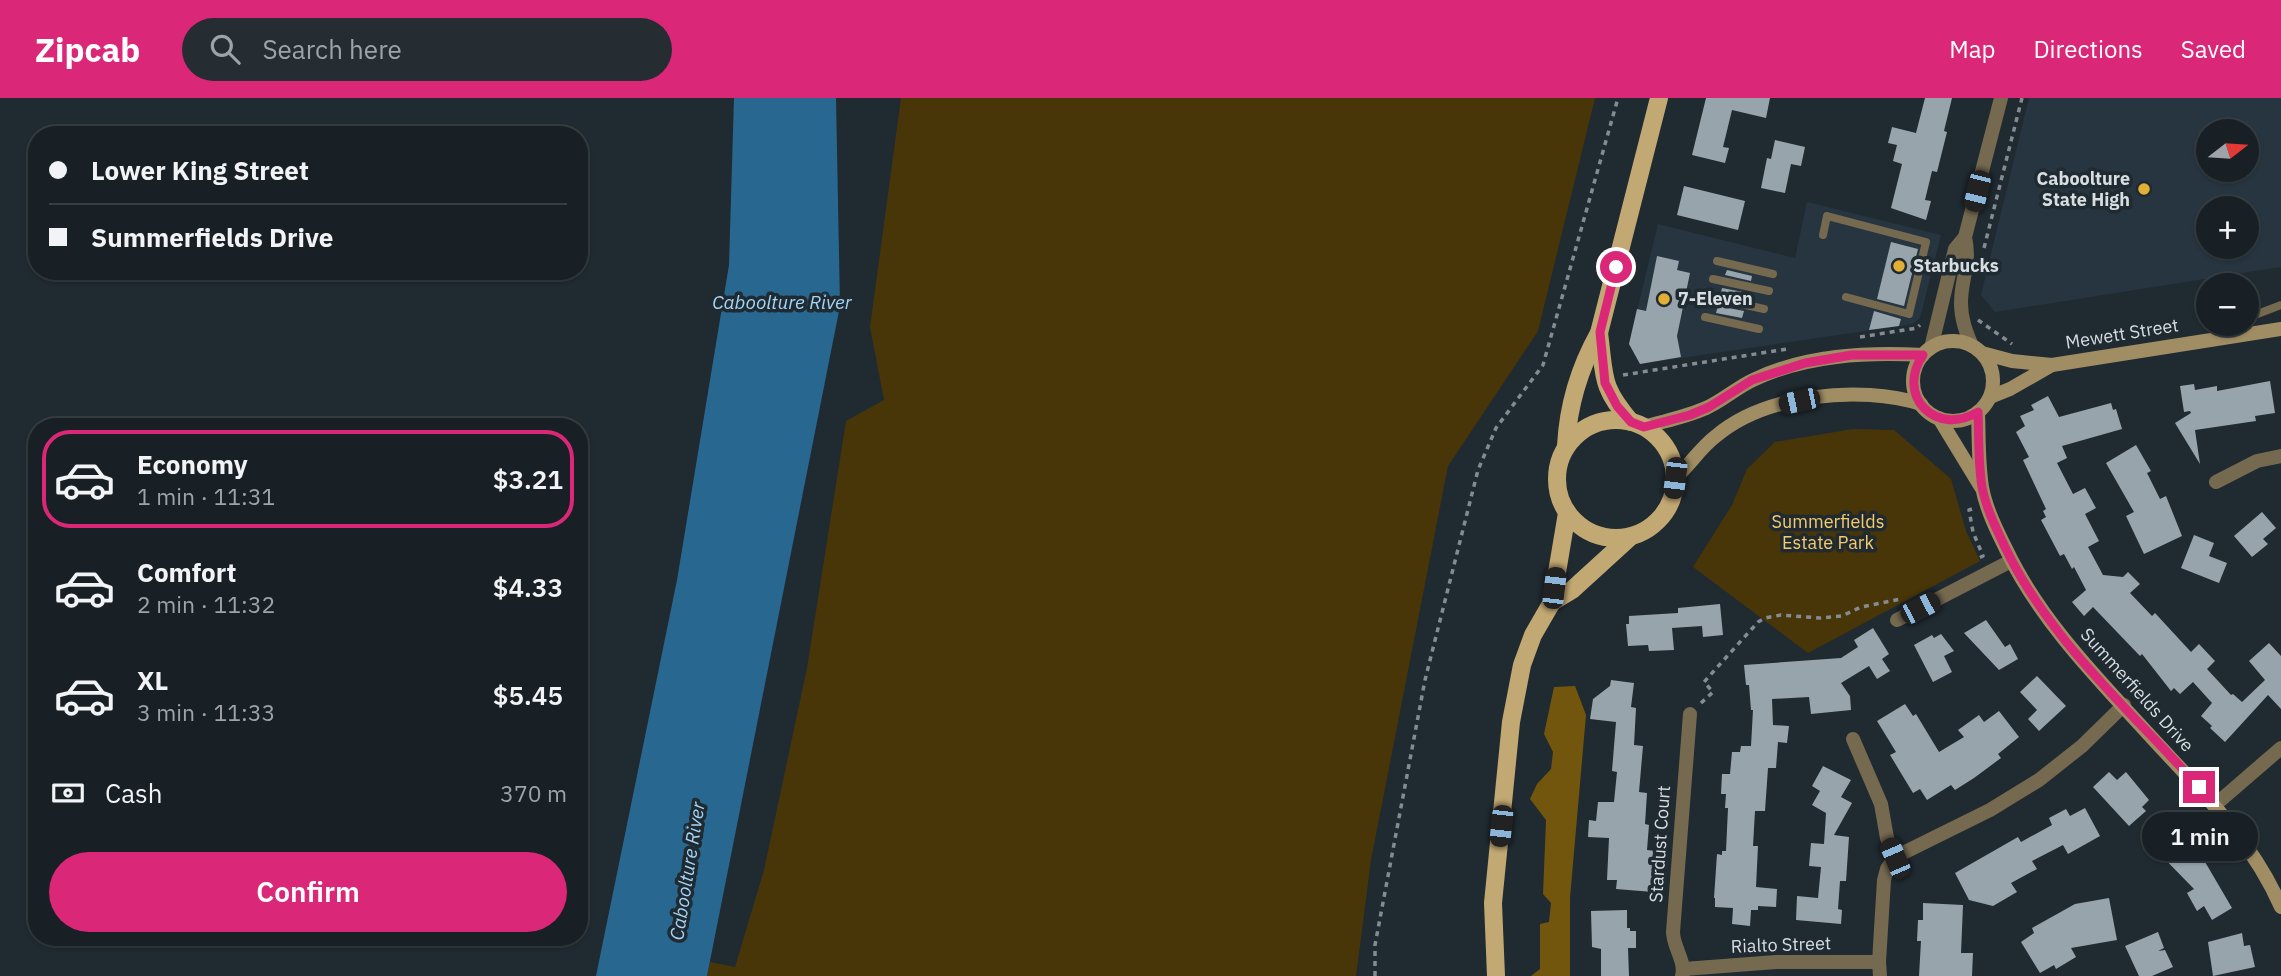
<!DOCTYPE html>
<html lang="en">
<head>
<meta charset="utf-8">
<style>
	body { margin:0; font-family:"IBM Plex Sans",sans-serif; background:#252d32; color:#f1f3f6; height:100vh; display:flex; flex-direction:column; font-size:26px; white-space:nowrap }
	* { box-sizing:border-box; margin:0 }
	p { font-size:23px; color:#9fa3a7 }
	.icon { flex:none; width:38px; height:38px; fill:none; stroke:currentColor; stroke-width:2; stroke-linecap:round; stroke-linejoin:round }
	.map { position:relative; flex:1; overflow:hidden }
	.side { position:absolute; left:28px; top:320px; width:560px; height:528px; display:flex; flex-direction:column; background:#182025; border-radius:28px; box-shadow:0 2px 5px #0004,0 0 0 2px #363e42 }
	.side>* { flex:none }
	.guide { position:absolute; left:28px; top:28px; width:560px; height:154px; border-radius:28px; box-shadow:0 2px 5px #0004,0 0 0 2px #363e42; display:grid; align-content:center; height:154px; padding:0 21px; background:#182025 }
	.needle { width:46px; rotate:73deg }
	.tools { position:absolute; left:2196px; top:21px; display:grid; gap:14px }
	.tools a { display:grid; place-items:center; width:63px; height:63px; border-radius:50%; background:#182025; box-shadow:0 2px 5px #0004,0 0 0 2px #363e42; font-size:35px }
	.end { position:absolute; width:32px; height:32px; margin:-16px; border:9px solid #db2777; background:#fff; box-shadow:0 0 0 4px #fff }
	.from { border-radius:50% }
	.bubble { position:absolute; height:49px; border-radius:24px; background:#182025; box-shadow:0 2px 5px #0004,0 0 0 2px #363e42; font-size:23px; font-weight:600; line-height:49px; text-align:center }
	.car { position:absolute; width:21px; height:42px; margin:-21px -10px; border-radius:9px; box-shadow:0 0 5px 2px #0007; background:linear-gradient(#222 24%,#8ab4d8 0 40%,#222 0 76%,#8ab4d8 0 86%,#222 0) }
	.guide b { display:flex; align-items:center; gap:24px; height:66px; font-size:26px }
	.guide b+b { border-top:2px solid #363e42 }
	.guide i { width:18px; height:18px; background:#f1f3f6 }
	ul { padding:12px 0 0; list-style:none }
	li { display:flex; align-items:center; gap:21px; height:98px; margin:0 14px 10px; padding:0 7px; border:4px solid transparent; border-radius:28px }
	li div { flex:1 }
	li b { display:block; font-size:26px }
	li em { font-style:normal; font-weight:600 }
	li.selected { border-color:#db2777 }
	li>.icon { width:63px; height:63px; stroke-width:1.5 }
	.pay { display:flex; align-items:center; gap:18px; height:77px; padding:0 21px; font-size:26px }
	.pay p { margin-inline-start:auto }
	.cta { display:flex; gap:14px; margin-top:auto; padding:14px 21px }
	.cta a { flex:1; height:80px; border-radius:42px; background:#db2777; color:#fff; font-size:28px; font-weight:600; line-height:80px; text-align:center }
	header { display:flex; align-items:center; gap:42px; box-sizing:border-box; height:98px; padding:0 35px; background:#db2777; color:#fff }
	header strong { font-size:33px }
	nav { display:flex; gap:38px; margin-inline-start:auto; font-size:24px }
	.search { width:490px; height:63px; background:#252d32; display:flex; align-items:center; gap:18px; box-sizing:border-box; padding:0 24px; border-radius:38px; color:#9fa3a7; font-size:26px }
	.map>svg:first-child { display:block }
	.built { fill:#273540; fill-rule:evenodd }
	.green { fill:#483609 }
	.forest { fill:#72560d }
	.water { fill:#286890 }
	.building { fill:#98a4ac }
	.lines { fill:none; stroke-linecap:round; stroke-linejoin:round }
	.path { stroke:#848c92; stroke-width:3.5; stroke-dasharray:5 5; stroke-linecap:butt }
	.lane { stroke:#75694f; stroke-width:8 }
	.street { stroke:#75694f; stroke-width:14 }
	.secondary { stroke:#a08d63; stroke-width:14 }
	.primary { stroke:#c2a872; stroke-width:18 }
	.route { stroke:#db2777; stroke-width:9 }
	.poi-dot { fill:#e1af34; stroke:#202a31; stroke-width:2.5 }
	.labels { text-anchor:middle; stroke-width:7; stroke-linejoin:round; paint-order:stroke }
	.poi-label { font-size:18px; font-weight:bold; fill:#d7dee2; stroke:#202a31; text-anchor:start }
	.street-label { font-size:18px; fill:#d7dee2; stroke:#202a31 }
	.park-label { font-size:18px; fill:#f5cb6e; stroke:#202a31 }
	.water-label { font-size:19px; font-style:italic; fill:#a4d6fa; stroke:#202a31 }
</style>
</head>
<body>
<header>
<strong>Zipcab</strong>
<div class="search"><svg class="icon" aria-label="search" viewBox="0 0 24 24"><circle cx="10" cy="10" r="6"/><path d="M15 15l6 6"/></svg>Search here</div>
<nav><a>Map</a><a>Directions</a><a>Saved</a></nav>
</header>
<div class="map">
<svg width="2281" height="878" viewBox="0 0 2281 878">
	<rect width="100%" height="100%" fill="#202a31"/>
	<!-- built -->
	<g class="built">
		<path d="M 2029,0 L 2281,0 L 2281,169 L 1995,214 L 1981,197 ZM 2208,33 L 2247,33 L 2247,72 L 2208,72 ZM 2208,110 L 2247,110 L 2247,149 L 2208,149 Z"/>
		<polygon points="1807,104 1941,137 1920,220 1913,226 1640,266 1629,246 1658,126 1795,160"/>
	</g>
	<!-- green -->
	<g class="green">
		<polygon points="901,0 1595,0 1538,233 1448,368 1371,762 1356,878 707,878 710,864 735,869 764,772 807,570 846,323 884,302 870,229"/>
		<polygon points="1853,331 1894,332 1951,381 1966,433 1980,463 1808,555 1693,469 1732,407 1747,371 1775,344"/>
	</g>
	<!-- forest -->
	<polygon class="forest" points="1575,588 1586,617 1570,800 1570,878 1531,878 1540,871 1540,826 1549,824 1551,805 1543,796 1546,722 1530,701 1537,686 1551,671 1553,654 1544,636 1554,589"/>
	<!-- water -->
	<polygon class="water" points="734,0 836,0 840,208 707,878 596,878 677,482 729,167"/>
	<!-- building -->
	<g class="building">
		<polygon points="1706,0 1770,0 1766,20 1732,12 1723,49 1729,50 1725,65 1692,57"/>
		<polygon points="1925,0 1952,0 1944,33 1947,34 1937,74 1932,73 1925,102 1931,103 1926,122 1891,110 1902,66 1893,63 1897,47 1888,45 1892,29 1916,35"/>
		<polygon points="1775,42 1805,49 1801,68 1791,66 1785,95 1761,90 1767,60 1771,61"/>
		<polygon points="1684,88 1745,103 1738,132 1677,117"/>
		<polygon points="1891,144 1918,151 1904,208 1877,201"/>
		<polygon points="1657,158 1679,163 1677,172 1690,175 1677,238 1681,259 1640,266 1629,246 1637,211 1646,213"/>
		<polygon points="1727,172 1752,178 1751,183 1725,177"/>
		<polygon points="1722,190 1748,195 1747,201 1721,195"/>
		<polygon points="1718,208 1744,213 1742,220 1716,215"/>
		<polygon points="1874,213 1901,221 1899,228 1869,232"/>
		<polygon points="2270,283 2275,315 2255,318 2256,323 2195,332 2200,366 2175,325 2191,315 2190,313 2184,314 2180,288 2194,286 2195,292 2217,288 2217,293"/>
		<polygon points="2048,298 2059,319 2111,305 2113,312 2116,311 2122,331 2062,348 2067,360 2057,365 2073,396 2085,390 2096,410 2085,416 2099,443 2088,449 2103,477 2123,479 2128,474 2140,486 2130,495 2152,518 2155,515 2191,554 2199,546 2215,563 2207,571 2231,597 2233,596 2242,604 2265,582 2249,563 2269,545 2281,558 2281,611 2268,597 2225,644 2210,630 2212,628 2201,618 2212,605 2193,584 2180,596 2174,590 2171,593 2142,556 2140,558 2093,509 2084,518 2072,504 2086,492 2074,469 2072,471 2064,456 2060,458 2041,422 2046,419 2043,413 2046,411 2023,362 2029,359 2016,334 2025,328 2020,318 2034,312 2031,307"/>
		<polygon points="2136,347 2151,373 2147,375 2160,401 2166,398 2182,438 2144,456 2126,418 2134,414 2106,365"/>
		<polygon points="2262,414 2276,430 2263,441 2268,446 2252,459 2234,438"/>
		<polygon points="2194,437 2214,445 2209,458 2227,465 2219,485 2181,470"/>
		<polygon points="1720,506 1723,537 1703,539 1702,528 1672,530 1674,552 1649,553 1648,547 1628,548 1626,526 1629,526 1629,518 1678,515 1678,510"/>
		<polygon points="1986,522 2005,549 2010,546 2018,561 1999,572 1964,535"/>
		<polygon points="1873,530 1889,556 1882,561 1890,573 1877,581 1869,568 1841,585 1850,598 1851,612 1811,616 1809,599 1772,601 1773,627 1789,628 1787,645 1778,644 1776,670 1768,670 1765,713 1755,713 1753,748 1758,748 1756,789 1777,791 1776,809 1758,808 1758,812 1751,812 1750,828 1732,826 1733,810 1715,809 1715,800 1714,800 1717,756 1722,757 1722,753 1726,753 1728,710 1725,710 1726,696 1721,696 1722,676 1730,676 1732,654 1740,654 1741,648 1751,648 1753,612 1751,612 1749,587 1746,587 1744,567 1841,560 1858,549 1854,542"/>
		<polygon points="1941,536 1954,553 1944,558 1952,574 1933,584 1914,547 1932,537 1934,540"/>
		<polygon points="2037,578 2066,608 2039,633 2028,621 2037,612 2020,594"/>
		<polygon points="1611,582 1634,585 1631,609 1636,610 1634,647 1643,648 1639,694 1647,695 1645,726 1649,727 1647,752 1656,753 1653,794 1616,791 1617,782 1607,782 1609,740 1588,739 1589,722 1596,723 1598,704 1614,704 1617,674 1612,673 1616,624 1590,621 1593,601 1610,588"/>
		<polygon points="1905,606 1913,618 1916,616 1939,654 1964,639 1958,632 1979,617 1984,624 1999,613 2019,639 1998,656 2001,660 1974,680 1955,692 1951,687 1927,702 1920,691 1913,695 1890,657 1896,654 1877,623"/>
		<polygon points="1823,668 1851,682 1841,699 1852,705 1834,737 1849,739 1846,783 1840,783 1838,811 1842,812 1841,826 1796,822 1797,798 1818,800 1821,769 1809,768 1811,745 1824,746 1826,715 1812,707 1820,693 1812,688"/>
		<polygon points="2109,674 2117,682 2126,674 2149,702 2142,709 2146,713 2129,728 2093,689"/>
		<polygon points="2085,710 2100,738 2068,756 2063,747 2032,763 2037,771 2011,785 2017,794 1993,808 1969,802 1955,775 2018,739 2021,744 2052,727 2049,720 2066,711 2070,718"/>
		<polygon points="2168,723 2201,757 2232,810 2212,822 2204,808 2197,813 2187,795 2194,791 2155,751 2166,740 2158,733"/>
		<polygon points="2109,800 2117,842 2071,850 2076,859 2056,871 2054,867 2040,875 2021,844 2034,835 2032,830 2075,806"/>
		<polygon points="1923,805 1963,807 1961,855 1973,855 1972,878 1919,878 1921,843 1917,843 1918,822 1923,822"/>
		<polygon points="1627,812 1627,830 1630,830 1630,833 1636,833 1636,850 1628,850 1629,878 1601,878 1601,851 1592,849 1591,813"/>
		<polygon points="2158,834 2164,850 2158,853 2165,852 2173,869 2152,878 2139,878 2125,848"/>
		<polygon points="2242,835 2244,848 2250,847 2255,869 2213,878 2208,844"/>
	</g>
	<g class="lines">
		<!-- path -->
		<g class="path">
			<polyline points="1984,150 2022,0"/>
			<polyline points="1978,222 2012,246"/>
			<polyline points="1860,239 1917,230 1920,227"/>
			<polyline points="1623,277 1787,251"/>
			<polyline points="1972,411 1969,412 1973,434 1983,458 1979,460"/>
			<polyline points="1701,605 1713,594 1704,584 1758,524 1765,520 1781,517 1820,520 1842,518 1861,509 1901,501"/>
			<polyline points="1375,878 1375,847 1425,582 1478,372 1496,330 1543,267 1618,0"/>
		</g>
		<!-- lane -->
		<g class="lane">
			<polyline points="1823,137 1827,118 1926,144 1909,216 1846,199"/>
			<polyline points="1717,163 1773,176"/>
			<polyline points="1713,181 1769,193"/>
			<polyline points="1709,199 1764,211"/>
			<polyline points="1705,219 1759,231"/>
			<polyline points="2247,220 2281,207"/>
			<polyline points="2216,237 2235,226"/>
		</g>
		<!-- street -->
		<g class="street">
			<path d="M 1972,248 C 1966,234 1961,221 1961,205 C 1961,180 1971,166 1965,139 L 2001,0"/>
			<polyline points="1931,250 1955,151 1965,139"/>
			<polyline points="2216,384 2257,363 2281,358"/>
			<polyline points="1897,522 2011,463"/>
			<polyline points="1853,641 1881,706 1887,740 1895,759"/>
			<polyline points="2215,707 2281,650"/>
			<polyline points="1684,871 1776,864 1879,864"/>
			<path d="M 1682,878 C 1686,863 1673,849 1673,834 L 1690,616"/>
			<polyline points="1880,878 1879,864 1884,782 1887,771 1895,759 1990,712 2039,682 2082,648 2124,607"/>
		</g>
		<!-- secondary -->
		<g class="secondary">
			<circle cx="1953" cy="283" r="40"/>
			<polyline points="1982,255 2012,263 2052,267 2281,231"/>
			<polyline points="1990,299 2010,291 2052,267"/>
			<path d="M 1978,314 C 1979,339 1978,364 1982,389 C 1986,411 1997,433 2007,453 C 2041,524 2100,583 2153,641 C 2201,693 2252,742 2281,809"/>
			<polyline points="1939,320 1981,389"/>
			<path d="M 1644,329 C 1664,323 1686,319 1706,310 C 1722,303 1736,290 1753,282 C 1805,257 1866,254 1923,257"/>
			<path d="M 1675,380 C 1690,367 1700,350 1716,338 C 1766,296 1860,287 1921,306"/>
		</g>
		<!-- primary -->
		<g class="primary">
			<path d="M 1599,235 C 1605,279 1600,288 1631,324"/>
			<circle cx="1616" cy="381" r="59"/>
			<path d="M 1566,348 C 1568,309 1580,269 1599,235 L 1659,0"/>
			<polyline points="1552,504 1572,492 1629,440"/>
			<polyline points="1496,878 1493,805 1511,624 1522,567 1533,537 1552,504 1567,415"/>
		</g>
	</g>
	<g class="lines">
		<!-- route -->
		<path class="route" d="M 1616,169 L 1600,234 L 1605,285 L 1617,308 L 1631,324 L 1644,329 L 1690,317 L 1709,309 L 1752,282 L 1805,265 L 1852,257 L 1923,257 C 1895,298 1936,339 1978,314 C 1979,339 1978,364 1982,389 C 1986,410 1996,430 2005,449 C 2049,542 2131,613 2199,689"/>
	</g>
	<!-- markers -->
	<g class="poi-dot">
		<circle cx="2144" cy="91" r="7"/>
		<circle cx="1899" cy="168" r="7"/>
		<circle cx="1664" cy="201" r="7"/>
	</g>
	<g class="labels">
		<!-- poi labels -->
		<g class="poi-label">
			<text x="2130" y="87" text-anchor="end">Caboolture<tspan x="2130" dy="21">State High</tspan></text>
			<text x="1913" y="174">Starbucks</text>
			<text x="1678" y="207">7-Eleven</text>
		</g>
		<!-- street labels -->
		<g class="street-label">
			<text transform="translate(2122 236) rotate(-9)" y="6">Mewett Street</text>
			<text transform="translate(2137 592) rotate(48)" y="6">Summerfields Drive</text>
			<text transform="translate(1660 746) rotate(-86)" y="6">Stardust Court</text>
			<text transform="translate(1781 847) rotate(-2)" y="6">Rialto Street</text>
		</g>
		<!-- park labels -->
		<g class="park-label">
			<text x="1828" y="430">Summerfields<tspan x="1828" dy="21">Estate Park</tspan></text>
		</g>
		<!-- water labels -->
		<g class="water-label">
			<text x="782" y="211">Caboolture River</text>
			<text transform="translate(687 773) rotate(-81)" y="7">Caboolture River</text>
		</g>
	</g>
</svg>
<div class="tools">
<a><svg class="needle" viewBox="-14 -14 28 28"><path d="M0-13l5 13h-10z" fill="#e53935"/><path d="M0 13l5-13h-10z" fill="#9fa3a7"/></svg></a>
<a>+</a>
<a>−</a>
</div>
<i class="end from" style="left:1616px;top:169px"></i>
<i class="end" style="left:2199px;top:689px"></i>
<div class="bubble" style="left:2142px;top:714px;width:116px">1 min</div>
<i class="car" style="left:1977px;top:93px;rotate:194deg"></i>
<i class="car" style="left:1799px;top:303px;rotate:258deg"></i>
<i class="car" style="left:1675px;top:380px;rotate:187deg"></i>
<i class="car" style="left:1554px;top:490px;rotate:7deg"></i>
<i class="car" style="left:1920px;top:510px;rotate:63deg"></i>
<i class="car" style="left:1501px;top:728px;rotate:186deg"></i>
<i class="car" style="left:1895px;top:760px;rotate:337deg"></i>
<div class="guide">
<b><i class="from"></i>Lower King Street</b>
<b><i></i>Summerfields Drive</b>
</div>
<section class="side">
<ul>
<li class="selected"><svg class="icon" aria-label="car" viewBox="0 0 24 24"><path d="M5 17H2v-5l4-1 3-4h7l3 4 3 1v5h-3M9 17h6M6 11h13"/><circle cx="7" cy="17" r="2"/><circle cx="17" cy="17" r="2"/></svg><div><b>Economy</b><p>1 min · 11:31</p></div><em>$3.21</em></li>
<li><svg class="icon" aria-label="car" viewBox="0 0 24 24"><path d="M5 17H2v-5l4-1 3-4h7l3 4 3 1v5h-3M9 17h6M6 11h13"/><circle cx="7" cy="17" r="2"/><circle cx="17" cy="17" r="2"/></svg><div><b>Comfort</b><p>2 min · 11:32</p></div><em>$4.33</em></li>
<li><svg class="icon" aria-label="car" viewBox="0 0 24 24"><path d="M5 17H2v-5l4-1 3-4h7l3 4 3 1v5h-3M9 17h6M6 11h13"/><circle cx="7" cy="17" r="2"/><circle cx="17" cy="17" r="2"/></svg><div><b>XL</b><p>3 min · 11:33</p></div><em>$5.45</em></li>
</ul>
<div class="pay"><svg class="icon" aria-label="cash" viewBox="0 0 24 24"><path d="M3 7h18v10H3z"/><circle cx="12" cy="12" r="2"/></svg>Cash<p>370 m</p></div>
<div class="cta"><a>Confirm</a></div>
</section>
</div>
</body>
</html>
